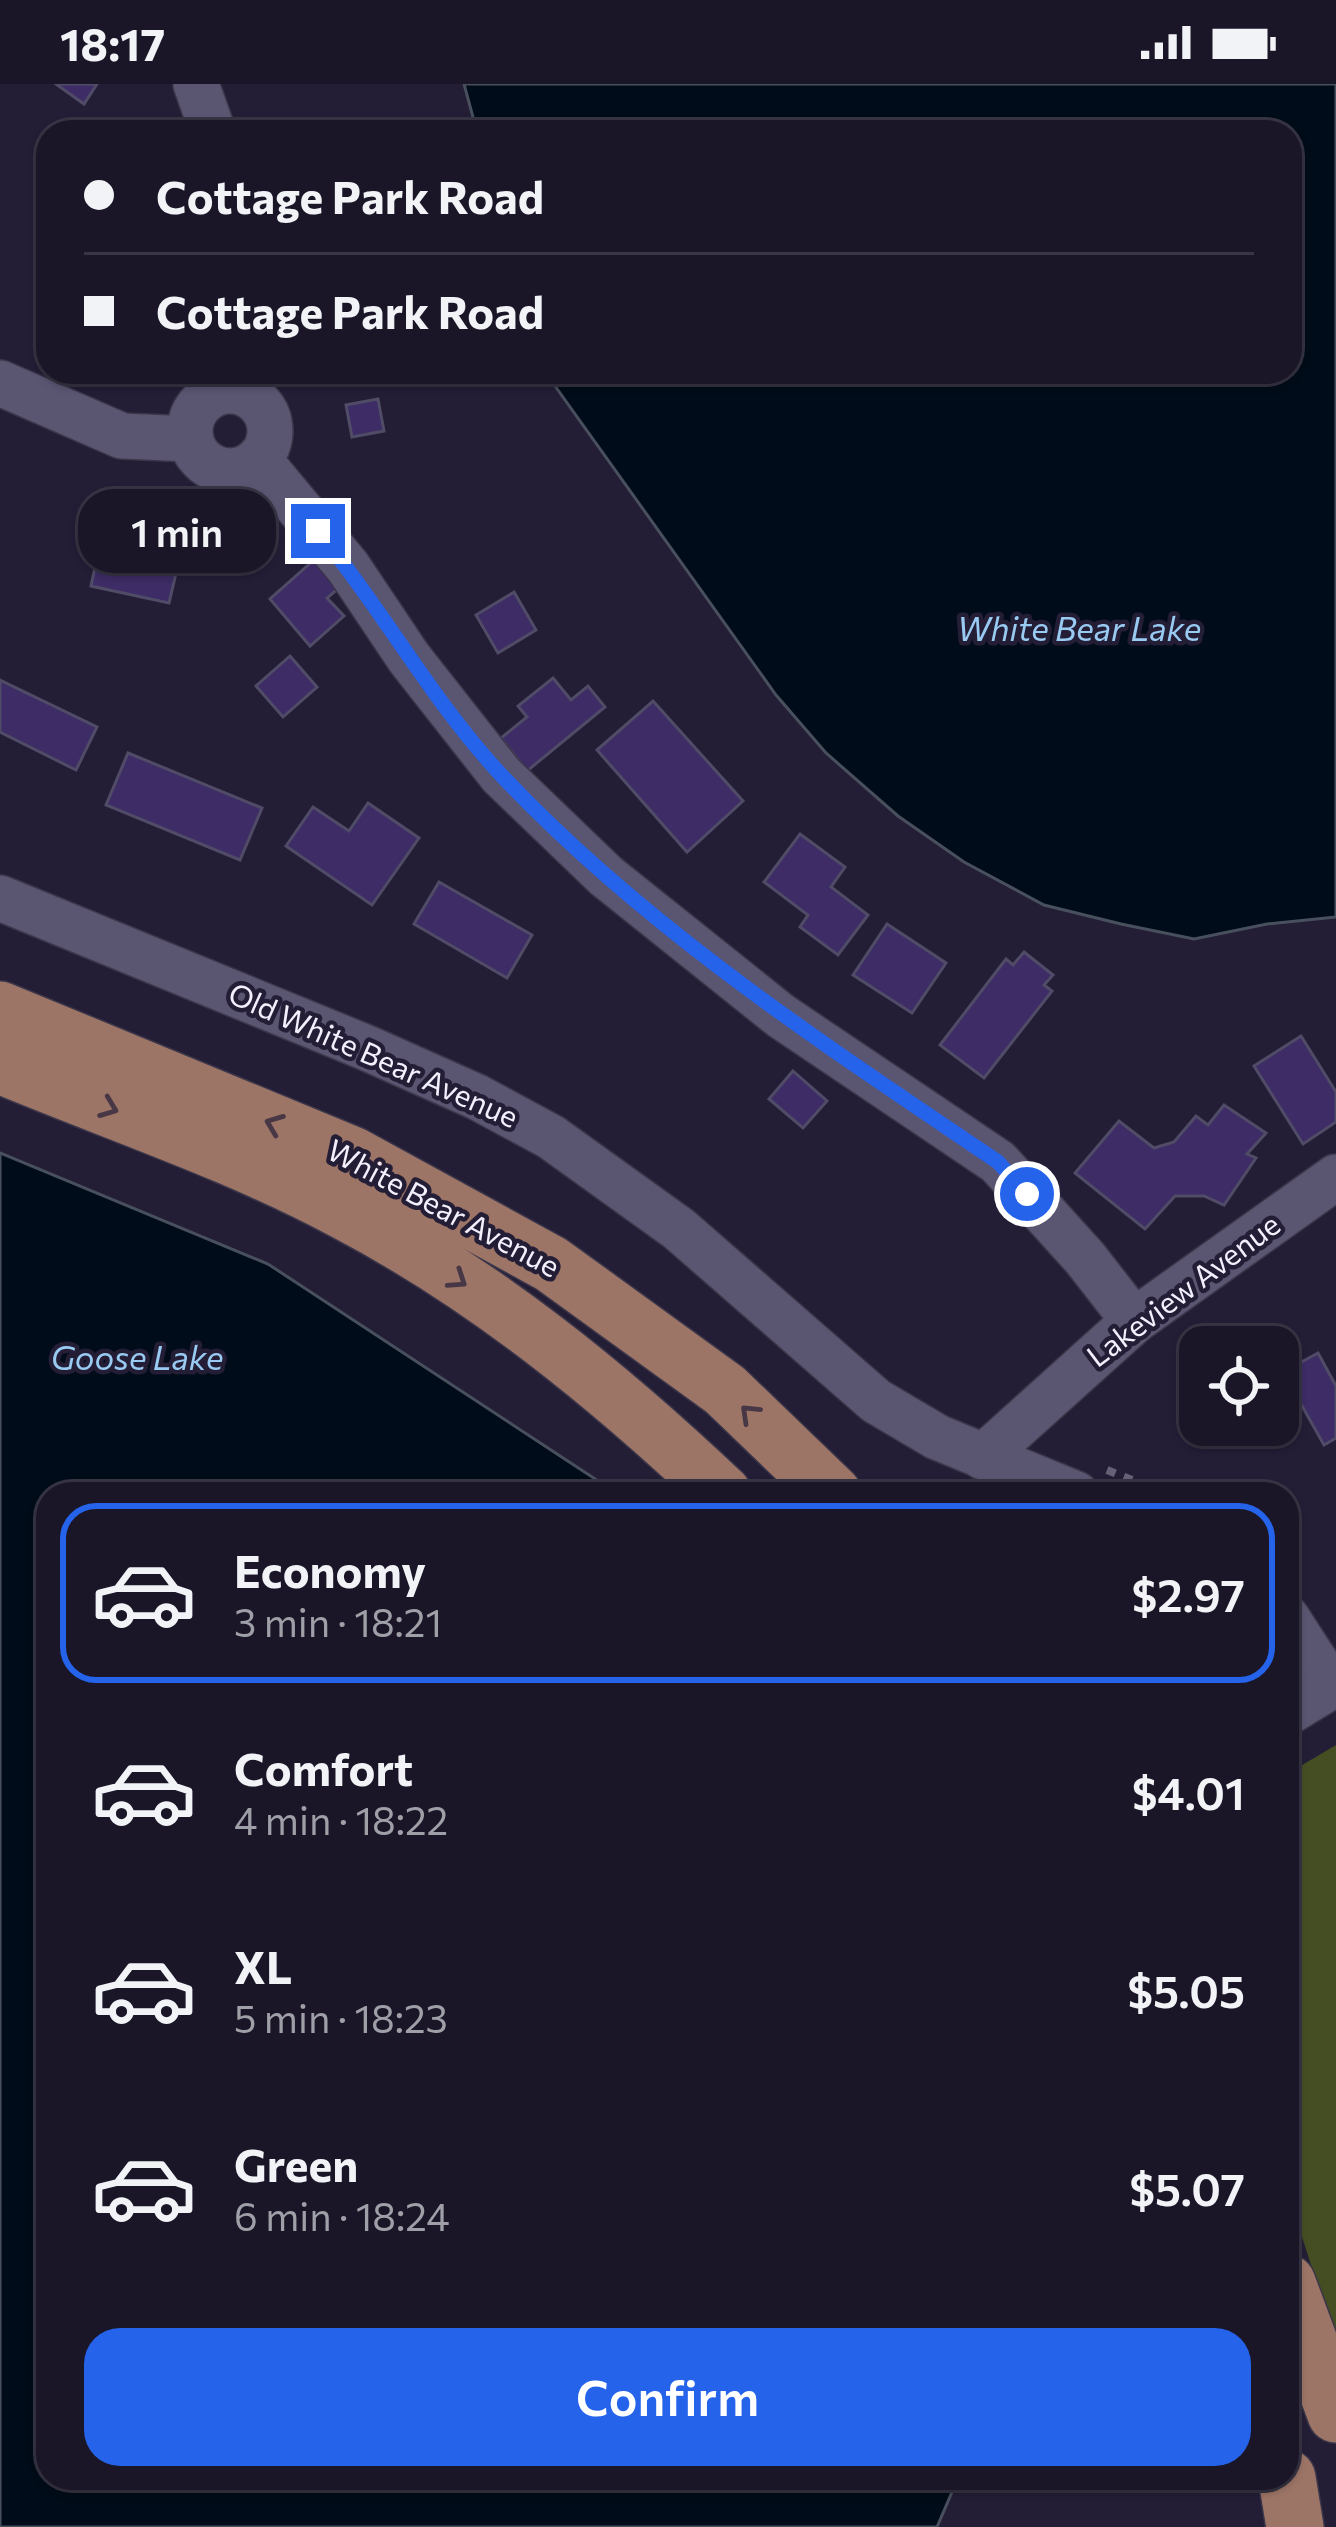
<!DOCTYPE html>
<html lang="en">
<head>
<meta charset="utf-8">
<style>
	body { margin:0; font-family:Commissioner,sans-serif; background:#231f30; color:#f1f3f6; height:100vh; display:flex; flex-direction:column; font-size:45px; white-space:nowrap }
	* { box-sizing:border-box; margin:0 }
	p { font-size:39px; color:#9f9fa8 }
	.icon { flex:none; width:66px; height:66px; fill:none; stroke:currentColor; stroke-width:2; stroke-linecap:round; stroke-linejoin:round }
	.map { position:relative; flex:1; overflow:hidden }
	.details { position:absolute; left:36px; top:1398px; width:1263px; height:1008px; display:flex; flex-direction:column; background:#1a1628; border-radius:36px; box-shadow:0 3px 9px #0004,0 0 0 3px #383545 }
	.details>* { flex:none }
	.banner { position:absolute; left:36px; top:36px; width:1266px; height:264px; border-radius:36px; box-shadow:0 3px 9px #0004,0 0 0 3px #383545; display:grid; align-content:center; height:264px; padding:0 48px; background:#1a1628 }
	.tools { position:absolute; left:1179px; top:1242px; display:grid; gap:24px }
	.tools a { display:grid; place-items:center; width:120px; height:120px; border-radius:24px; background:#1a1628; box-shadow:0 3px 9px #0004,0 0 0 3px #383545; font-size:60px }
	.end { position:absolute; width:54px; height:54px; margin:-27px; border:15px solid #2563eb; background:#fff; box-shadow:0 0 0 6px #fff }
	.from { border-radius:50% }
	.bubble { position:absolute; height:84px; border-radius:36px; background:#1a1628; box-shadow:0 3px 9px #0004,0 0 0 3px #383545; font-size:39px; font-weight:600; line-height:84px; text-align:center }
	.banner b { display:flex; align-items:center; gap:42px; height:114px; font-size:45px }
	.banner b+b { border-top:3px solid #383545 }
	.banner i { width:30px; height:30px; background:#f1f3f6 }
	ul { padding:21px 0 0; list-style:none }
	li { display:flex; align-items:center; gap:36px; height:180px; margin:0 24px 18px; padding:0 24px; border:6px solid transparent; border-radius:36px }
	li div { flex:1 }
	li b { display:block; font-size:45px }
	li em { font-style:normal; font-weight:600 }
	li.on { border-color:#2563eb }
	li>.icon { width:108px; height:108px; stroke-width:1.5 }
	.cta { display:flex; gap:24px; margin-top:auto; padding:24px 48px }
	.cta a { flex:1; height:138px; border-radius:36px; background:#2563eb; color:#fff; font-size:48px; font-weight:600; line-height:138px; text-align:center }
	.status { display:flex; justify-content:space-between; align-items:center; height:84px; padding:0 60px; background:#1a1628; direction:ltr }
	.status svg { height:33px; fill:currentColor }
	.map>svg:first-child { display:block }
	.green { fill:#454e22 }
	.water { fill:#000c19; stroke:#49505d; stroke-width:3 }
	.building { fill:#3d2c65; stroke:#504b66; stroke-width:3 }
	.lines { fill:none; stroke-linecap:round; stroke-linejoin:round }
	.minor-casing { stroke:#3b3649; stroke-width:48 }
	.major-casing { stroke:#3b3649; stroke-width:60 }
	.path { stroke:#656176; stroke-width:8; stroke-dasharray:9 9; stroke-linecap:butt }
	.minor { stroke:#5a5571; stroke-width:45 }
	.major { stroke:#9d7567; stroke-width:57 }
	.oneway { stroke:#483745 }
	.route { stroke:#2563eb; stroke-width:15 }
	.labels { text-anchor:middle; stroke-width:9; stroke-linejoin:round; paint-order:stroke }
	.street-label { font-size:30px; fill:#f2f0fd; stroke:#231d36 }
	.water-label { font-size:33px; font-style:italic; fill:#99caf1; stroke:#231d36 }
</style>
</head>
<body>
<div class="status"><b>18:17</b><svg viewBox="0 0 49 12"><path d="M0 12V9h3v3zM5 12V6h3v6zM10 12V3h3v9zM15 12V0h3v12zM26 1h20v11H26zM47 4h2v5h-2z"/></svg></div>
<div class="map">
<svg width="1336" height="2443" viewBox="0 0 1336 2443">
	<rect width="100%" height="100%" fill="#231d36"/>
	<!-- green -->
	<polygon class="green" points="1336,1661 1336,2259 1287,2106 1287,1690"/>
	<!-- water -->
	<g class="water">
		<polygon points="464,0 1336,0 1336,833 1267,840 1194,855 1121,840 1044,821 964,778 898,732 826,669 776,611 545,288 1290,288 1290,48 477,48"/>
		<polygon points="0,1069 268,1180 618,1410 48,1410 48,2394 958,2394 937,2443 0,2443"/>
	</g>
	<!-- building -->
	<g class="building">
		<polygon points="56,0 97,0 84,20"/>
		<polygon points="378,315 384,347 352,353 346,321"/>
		<polygon points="99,464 178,481 169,519 91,502"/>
		<polygon points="315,475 340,503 327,514 344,532 310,562 270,515"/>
		<polygon points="514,508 536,546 498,569 476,531"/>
		<polygon points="290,572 317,603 283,633 256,602"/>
		<polygon points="553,594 571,616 588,602 605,623 527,687 501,654 527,633 518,622"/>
		<polygon points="0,596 97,643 76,686 0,648"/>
		<polygon points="653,617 743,717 687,768 597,666"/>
		<polygon points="128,669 262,724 240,776 106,721"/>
		<polygon points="368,719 419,754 372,821 286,762 313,723 349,747"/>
		<polygon points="800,750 845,783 831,803 868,831 838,871 800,843 808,831 764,798"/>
		<polygon points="439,798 532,851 507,894 414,840"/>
		<polygon points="887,840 946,879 912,929 853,891"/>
		<polygon points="1024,868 1053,891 1044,901 1052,907 984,994 940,961 1006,875 1013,881"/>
		<polygon points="1301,952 1336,1008 1336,1038 1303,1060 1254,982"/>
		<polygon points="793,987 827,1017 803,1044 769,1015"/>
		<polygon points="1224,1021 1266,1049 1247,1070 1256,1074 1224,1121 1204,1112 1175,1112 1145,1145 1075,1089 1119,1037 1154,1064 1174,1058 1196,1032 1208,1041"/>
		<polygon points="1318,1269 1336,1302 1336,1354 1324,1361 1283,1288"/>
	</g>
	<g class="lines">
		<!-- minor casing -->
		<g class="minor-casing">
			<g id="minor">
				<polyline points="196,0 213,48"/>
				<polyline points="0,299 122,352 190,355"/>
				<circle cx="230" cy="347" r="40"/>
				<polyline points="258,375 348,483 409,574 501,691 606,792 781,932 998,1078 1085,1174 1134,1237"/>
				<polyline points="0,814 367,964 477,1013 551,1053 679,1145 876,1317 937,1353 1076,1410"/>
				<polyline points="983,1373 1134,1237 1336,1093"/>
				<polyline points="1287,1534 1331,1602"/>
				<polyline points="1287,1629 1336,1599"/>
			</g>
		</g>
		<!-- major casing -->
		<g class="major-casing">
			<g id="major">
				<polyline points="0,926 352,1071 551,1180 725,1306 833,1410"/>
				<path d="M 0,981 C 115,1029 234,1068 344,1127 C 484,1200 609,1302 723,1410"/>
				<polyline points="1287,2199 1336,2330"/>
				<polyline points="1287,2394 1295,2443"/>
			</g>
		</g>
		<!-- path -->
		<polyline class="path" points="1107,1386 1167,1410"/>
		<!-- minor -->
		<use href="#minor" class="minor"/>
		<!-- major -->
		<use href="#major" class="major"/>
	</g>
	<!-- one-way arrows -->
	<defs><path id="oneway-chevron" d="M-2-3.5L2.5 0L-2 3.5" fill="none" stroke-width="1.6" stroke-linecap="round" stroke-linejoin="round" transform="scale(3)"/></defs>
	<g class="oneway">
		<use href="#oneway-chevron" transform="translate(109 1024) rotate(21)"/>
		<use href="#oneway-chevron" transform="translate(274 1040) rotate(-159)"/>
		<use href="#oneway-chevron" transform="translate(458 1196) rotate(34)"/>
		<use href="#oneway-chevron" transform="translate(749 1329) rotate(-136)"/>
	</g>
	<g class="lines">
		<!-- route -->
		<path class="route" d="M 318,447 C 383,526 433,619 504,694 C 648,846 825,961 998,1078 L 1027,1110"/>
	</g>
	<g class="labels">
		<!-- street labels -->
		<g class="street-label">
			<text transform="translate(373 972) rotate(24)" y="10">Old White Bear Avenue</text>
			<text transform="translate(443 1125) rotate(28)" y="10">White Bear Avenue</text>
			<text transform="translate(1184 1207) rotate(-37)" y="10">Lakeview Avenue</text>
		</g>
		<!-- water labels -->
		<g class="water-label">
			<text x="1079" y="557">White Bear Lake</text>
			<text x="137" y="1286">Goose Lake</text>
		</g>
	</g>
</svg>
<div class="tools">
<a><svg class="icon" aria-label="locate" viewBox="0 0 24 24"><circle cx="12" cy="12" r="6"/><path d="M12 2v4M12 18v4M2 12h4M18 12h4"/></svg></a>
</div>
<i class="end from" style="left:1027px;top:1110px"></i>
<i class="end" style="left:318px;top:447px"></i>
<div class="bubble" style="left:78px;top:405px;width:198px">1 min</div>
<div class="banner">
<b><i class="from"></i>Cottage Park Road</b>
<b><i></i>Cottage Park Road</b>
</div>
<section class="details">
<ul>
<li class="on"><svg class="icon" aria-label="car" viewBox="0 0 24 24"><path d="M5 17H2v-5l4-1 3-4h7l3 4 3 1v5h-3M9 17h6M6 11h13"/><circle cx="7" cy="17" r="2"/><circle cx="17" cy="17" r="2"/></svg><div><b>Economy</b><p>3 min · 18:21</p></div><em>$2.97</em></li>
<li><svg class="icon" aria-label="car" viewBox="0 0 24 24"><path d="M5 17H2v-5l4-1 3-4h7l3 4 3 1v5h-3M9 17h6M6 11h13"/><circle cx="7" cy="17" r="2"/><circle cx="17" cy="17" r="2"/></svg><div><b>Comfort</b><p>4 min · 18:22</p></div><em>$4.01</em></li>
<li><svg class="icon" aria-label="car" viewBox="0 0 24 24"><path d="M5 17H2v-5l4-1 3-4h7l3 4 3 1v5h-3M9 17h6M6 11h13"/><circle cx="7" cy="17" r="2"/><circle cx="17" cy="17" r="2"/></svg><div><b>XL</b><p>5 min · 18:23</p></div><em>$5.05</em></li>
<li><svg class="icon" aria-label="car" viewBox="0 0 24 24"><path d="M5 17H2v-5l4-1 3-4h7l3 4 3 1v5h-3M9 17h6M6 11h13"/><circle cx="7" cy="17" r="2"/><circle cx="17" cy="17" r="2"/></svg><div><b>Green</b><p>6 min · 18:24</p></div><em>$5.07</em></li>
</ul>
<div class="cta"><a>Confirm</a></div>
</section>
</div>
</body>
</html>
